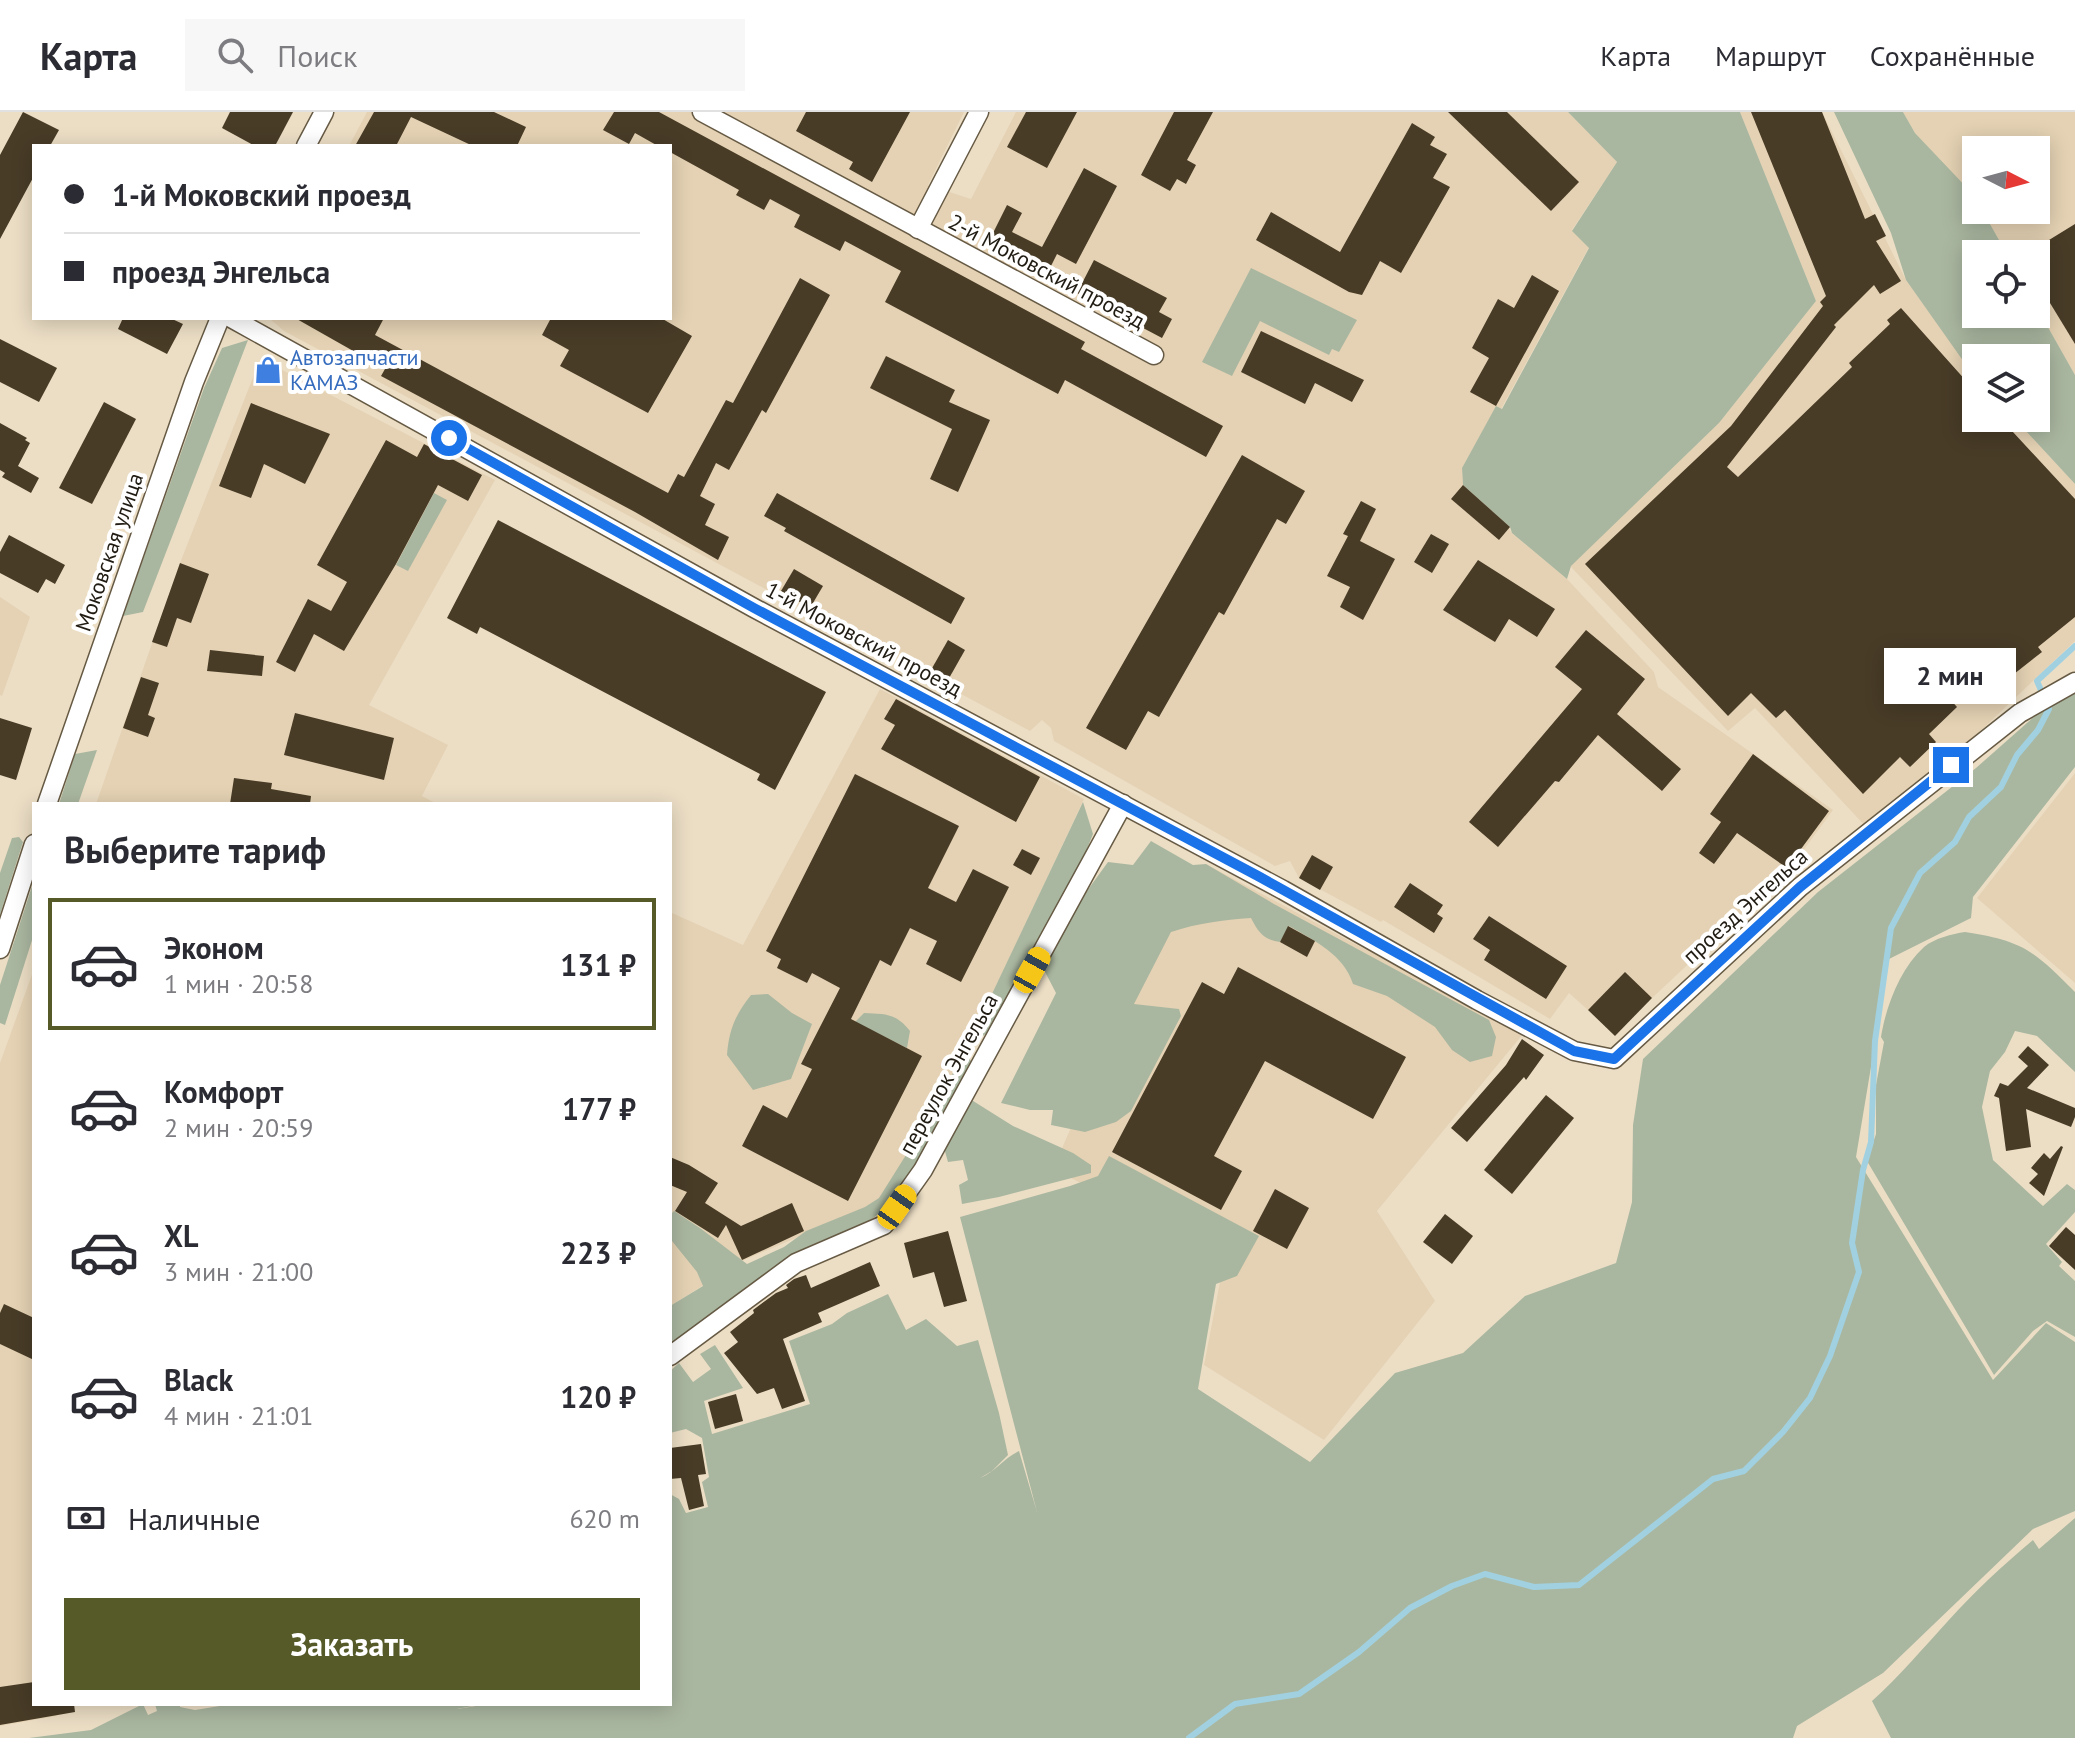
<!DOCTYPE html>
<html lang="ru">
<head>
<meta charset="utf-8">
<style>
	body { margin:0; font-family:"PT Sans",sans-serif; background:#f7f7f7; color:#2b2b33; height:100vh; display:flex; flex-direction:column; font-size:30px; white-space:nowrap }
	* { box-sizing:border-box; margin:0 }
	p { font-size:26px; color:#7c7c81 }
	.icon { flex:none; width:44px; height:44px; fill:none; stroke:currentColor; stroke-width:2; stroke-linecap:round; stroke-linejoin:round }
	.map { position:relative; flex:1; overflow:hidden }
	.drawer { position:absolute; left:32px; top:690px; width:640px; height:904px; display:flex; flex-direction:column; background:#fff; border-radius:0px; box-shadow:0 4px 20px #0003 }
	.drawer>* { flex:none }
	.top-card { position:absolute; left:32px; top:32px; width:640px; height:176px; border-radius:0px; box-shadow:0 4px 20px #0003; display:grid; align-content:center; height:176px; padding:0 32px; background:#fff }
	.needle { width:52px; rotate:96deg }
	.tools { position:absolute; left:1962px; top:24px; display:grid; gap:16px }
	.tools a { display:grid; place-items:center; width:88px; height:88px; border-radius:0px; background:#fff; box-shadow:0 4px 20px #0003; font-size:40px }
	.end { position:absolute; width:36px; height:36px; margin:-18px; border:10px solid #1a73e8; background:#fff; box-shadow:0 0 0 4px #fff }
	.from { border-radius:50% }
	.bubble { position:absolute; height:56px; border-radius:0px; background:#fff; box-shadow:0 4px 20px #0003; font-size:26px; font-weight:600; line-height:56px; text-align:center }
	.car { position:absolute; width:24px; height:48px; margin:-24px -12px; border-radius:10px; box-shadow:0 0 6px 2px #0007; background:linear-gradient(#f5c518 24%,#345 0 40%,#f5c518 0 76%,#345 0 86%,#f5c518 0) }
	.top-card b { display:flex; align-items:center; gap:28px; height:76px; font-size:30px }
	.top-card b+b { border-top:2px solid #e1e1e2 }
	.top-card i { width:20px; height:20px; background:#2b2b33 }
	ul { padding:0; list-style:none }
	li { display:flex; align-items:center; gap:24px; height:132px; margin:0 16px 12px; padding:0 16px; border:4px solid transparent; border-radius:0px }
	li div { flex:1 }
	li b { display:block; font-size:30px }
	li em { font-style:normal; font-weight:600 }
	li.on { border-color:#555a28 }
	li>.icon { width:72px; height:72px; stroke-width:1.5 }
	h2 { padding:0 32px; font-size:36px; line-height:96px }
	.pay { display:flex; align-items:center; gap:20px; height:88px; padding:0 32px; font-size:30px }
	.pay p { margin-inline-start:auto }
	.button { display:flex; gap:16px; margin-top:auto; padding:16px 32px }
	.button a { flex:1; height:92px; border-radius:0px; background:#555a28; color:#fff; font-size:32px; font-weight:600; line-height:92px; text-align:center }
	header { display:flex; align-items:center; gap:48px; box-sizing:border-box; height:112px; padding:0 40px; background:#fff; border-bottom:2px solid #e1e1e2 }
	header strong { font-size:38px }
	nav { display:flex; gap:44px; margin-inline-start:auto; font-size:28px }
	.search { width:560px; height:72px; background:#f7f7f7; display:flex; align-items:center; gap:20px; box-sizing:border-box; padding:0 28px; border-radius:0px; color:#7c7c81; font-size:30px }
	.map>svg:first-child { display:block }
	.built { fill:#e5d2b4 }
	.green { fill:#aab7a0 }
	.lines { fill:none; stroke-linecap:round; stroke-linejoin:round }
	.stream { stroke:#a1d1e0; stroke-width:6 }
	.building { fill:#483c27 }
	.minor-casing { stroke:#665a44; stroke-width:21 }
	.minor { stroke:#fff; stroke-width:18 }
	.route { stroke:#1a73e8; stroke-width:10 }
	.labels { text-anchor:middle; stroke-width:8; stroke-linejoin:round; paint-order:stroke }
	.street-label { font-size:22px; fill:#211c13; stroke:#fff }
	.shop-label { font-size:22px; fill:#366cbe; stroke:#fff; text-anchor:start }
</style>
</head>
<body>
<header>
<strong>Карта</strong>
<div class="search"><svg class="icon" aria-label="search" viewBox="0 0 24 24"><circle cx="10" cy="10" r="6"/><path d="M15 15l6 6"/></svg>Поиск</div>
<nav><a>Карта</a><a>Маршрут</a><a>Сохранённые</a></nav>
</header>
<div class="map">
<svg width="2075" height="1626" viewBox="0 0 2075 1626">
	<rect width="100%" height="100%" fill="#ecdec5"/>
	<!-- built -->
	<g class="built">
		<polygon points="367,0 964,0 928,73 971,87 1016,0 1568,0 1617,50 1572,118 1589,135 1501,297 1496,295 1462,356 1463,373 1510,415 1509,417 1512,421 1567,467 1654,560 1658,575 1833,698 1788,759 1652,886 1588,898 1569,881 1550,907 1383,808 1381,810 1299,766 1290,749 1275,754 1054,629 1051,616 1042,608 1030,619 284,219 269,206 670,206 670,34 349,34"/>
		<polygon points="1740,0 1822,0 1906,168 1976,265 1976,306 2014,306 2075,372 2075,529 1914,682 1868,717 1755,596 1728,619 1570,454 1719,311 1816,189"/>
		<polygon points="1903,0 2075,0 2075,263 2036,194 2036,142 2007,142 1982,98 2036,98 2036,38 1976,38 1976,88 1915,21"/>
		<polygon points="265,249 495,368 369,593 448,633 422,684 437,692 96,692 180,451 259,250"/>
		<polygon points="0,485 30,505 2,584 0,583"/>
		<polygon points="880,577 1084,687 950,972 880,1087 866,1096 742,1149 670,1194 670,800 743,833"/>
		<polygon points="2075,661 2075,871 1977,786"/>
		<polygon points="1206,752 1523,922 1377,1099 1435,1189 1324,1328 1204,1253 1225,1144 1053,1057 1079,997"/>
		<polygon points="34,857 34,1592 74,1592 56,1604 0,1614 0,951"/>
	</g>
	<!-- green -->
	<g class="green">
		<polygon points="1568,0 1740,0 1816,189 1719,311 1571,454 1567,467 1512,421 1510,415 1463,373 1462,356 1496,294 1502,297 1589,136 1572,119 1617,50"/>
		<polygon points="1834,0 1903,0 1915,21 1970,79 1976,88 1976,98 1982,98 2007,142 1976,142 1976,202 2036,202 2036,194 2075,263 2075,372 2014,306 2036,306 2036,246 1976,246 1976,265 1971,260 1906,168 1891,121"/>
		<polygon points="1251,156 1357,208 1339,240 1332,237 1329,243 1260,209 1232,264 1202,250"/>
		<polygon points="248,228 143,500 123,504 204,276 222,236"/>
		<polygon points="434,381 447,388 408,459 396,453"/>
		<path d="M 2072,571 L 2075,571 L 2075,655 L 1973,785 L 1971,806 L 1889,847 L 1856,1045 L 1993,1268 L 2046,1211 L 2075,1230 L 2075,1399 L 2033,1417 L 1883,1561 L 1797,1614 L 1793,1626 L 29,1626 L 91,1618 L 143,1592 L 148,1603 L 157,1599 L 155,1592 L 180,1592 L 180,1595 L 195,1598 L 232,1592 L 483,1592 L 457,1597 L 488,1592 L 670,1592 L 670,1382 L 679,1387 L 686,1401 L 708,1395 L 702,1370 L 709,1365 L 702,1326 L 686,1317 L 670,1321 L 670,1259 L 679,1251 L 693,1270 L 711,1257 L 700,1242 L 715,1233 L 743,1276 L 704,1289 L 712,1322 L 810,1292 L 789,1229 L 832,1212 L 847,1201 L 888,1182 L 906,1218 L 926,1207 L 957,1234 L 978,1228 L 999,1301 L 1008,1343 L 992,1359 L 980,1366 C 995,1360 1004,1346 1019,1339 L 1037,1400 L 960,1105 L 1070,1074 L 1098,1064 L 1109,1044 L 1259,1124 L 1237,1164 L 1216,1172 L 1198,1277 L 1310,1350 L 1395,1261 L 1463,1241 L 1525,1184 L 1616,1151 L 1632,1090 L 1633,1013 L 1643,947 L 1818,780 L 1976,656 Z"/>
		<polygon points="97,638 78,692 59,692 75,642"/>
		<polygon points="1083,690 1093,722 1085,742 987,921 980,926 972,924"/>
		<polygon points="19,725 23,730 0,803 0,761 12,726"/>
		<path d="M 1151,729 L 1193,753 L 1206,752 L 1274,792 L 1489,908 L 1496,925 L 1492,944 L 1470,950 L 1452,938 L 1435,915 L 1387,884 L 1353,872 C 1344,843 1315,829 1289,814 L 1280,830 C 1264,828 1258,820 1251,806 C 1223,808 1198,811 1171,820 L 1134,892 L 1179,897 L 1181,904 L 1131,999 L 1116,1010 L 1085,1020 L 1051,1013 L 1053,998 L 1030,998 L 1001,991 L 1056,881 L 1043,856 L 1076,794 L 1108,750 L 1133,753 Z"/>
		<polygon points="34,768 34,822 5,913 0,911 0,873"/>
		<path d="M 1965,820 C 2024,829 2034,839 2075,880 L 2075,960 L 2037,924 L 2015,919 L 2005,940 L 1990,959 L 1982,995 L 1993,1048 L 2043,1094 L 2067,1072 L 2075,1078 L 2075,1100 L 2046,1132 L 2062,1150 L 2059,1154 L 2075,1169 L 2075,1225 L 2047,1209 L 2033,1219 L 1994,1263 L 1867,1049 L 1876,1022 L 1876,973 L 1884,930 L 1881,925 C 1886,894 1900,857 1924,835 C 1935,826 1952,822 1965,820 Z"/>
		<path d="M 768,882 L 792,901 L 812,912 L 791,967 L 753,978 L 727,943 C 729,918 735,903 751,883 Z"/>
		<path d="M 864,901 C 885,902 896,901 910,919 L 907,936 L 855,910 Z"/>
		<polygon points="964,941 972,950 967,960 906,1070 886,1096 868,1110 804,1141 714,1200 670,1236 670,1194 703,1174 697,1160 672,1129 670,1103 674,1099 700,1116 747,1152 784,1135 806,1119 865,1095 879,1086 921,1019"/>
		<polygon points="970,987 1013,1014 1073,1041 1091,1053 1091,1061 999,1085 962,1092 959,1073 968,1068 963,1048 948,1050 944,1036"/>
		<path d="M 2075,1406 L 2075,1626 L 1891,1626 L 1872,1589 C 1900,1564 1923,1536 1948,1509 C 1974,1480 2003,1453 2033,1428 L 2039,1437 Z"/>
	</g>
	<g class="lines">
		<!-- stream -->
		<polyline class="stream" points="1189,1626 1235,1592 1299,1582 1359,1540 1410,1496 1452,1474 1485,1462 1534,1475 1579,1473 1713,1367 1744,1359 1783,1320 1810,1286 1830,1244 1859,1160 1852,1131 1863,1058 1871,1030 1875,929 1891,816 1920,761 1955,730 1969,705 2001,675 2017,643 2038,618 2049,597 2037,569 2075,534"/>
	</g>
	<!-- building -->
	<g class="building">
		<polygon points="23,0 59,18 50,34 34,34 34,64 0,127 0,43"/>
		<polygon points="230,0 293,0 275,34 255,34 222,16"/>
		<polygon points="374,0 494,0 526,15 517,34 473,34 411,5 396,34 355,34"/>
		<polygon points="614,0 659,0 1085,230 1081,237 1223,314 1206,345 1065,268 1058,282 885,190 901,159 845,129 840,139 794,115 800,103 770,87 764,98 736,83 739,78 670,40 670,34 658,34 635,21 629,32 603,18"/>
		<polygon points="806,0 910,0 872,70 849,57 853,50 796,19"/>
		<polygon points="1026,0 1077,0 1047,56 1007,35"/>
		<polygon points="1174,0 1213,0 1187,48 1196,53 1186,72 1177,67 1170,79 1141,63"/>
		<polygon points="1448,0 1507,0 1579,70 1551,99"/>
		<polygon points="1751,0 1822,0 1865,107 1875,102 1886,124 1876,129 1901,169 1880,182 1874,173 1834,213 1836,215 1727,355 1738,365 1852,255 1849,251 1890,212 1887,208 1901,196 1976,280 1976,306 2000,306 2075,387 2075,505 2038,535 2042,540 2014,562 1998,541 1948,585 1957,595 1929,622 1936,630 1910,655 1900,645 1863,682 1785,598 1776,606 1751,581 1728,604 1585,452 1731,314 1823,194 1820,190 1826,184"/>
		<polygon points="1412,11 1435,25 1430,33 1447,42 1433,66 1450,75 1401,161 1380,149 1362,183 1349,180 1256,128 1271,100 1340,140"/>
		<polygon points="1084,56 1117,74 1076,152 1057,142 1047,162 988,131 1007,93 1022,101 1012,120 1042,135"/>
		<polygon points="2075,112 2075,232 2036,168 2036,136"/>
		<polygon points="1094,148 1167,186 1159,200 1172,207 1162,226 1077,181"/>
		<polygon points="1532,163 1559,179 1496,294 1470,280 1489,246 1472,236 1498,187 1514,196"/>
		<polygon points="800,166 830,183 766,301 762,298 729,358 716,351 700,384 715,392 705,413 729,425 718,448 635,400 381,264 385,257 295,206 384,206 375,223 668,381 678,362 684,365 726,288 733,291"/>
		<polygon points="123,206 170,206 183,212 167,242 118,217"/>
		<polygon points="551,206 661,206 692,224 648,301 560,254 569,238 542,223"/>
		<polygon points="1261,219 1364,268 1352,290 1315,271 1305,292 1241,260"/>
		<polygon points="0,227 57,256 39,290 0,270"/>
		<polygon points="886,244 955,278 949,290 990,308 958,380 930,367 952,317 870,276"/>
		<polygon points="104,290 136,307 92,392 59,376"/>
		<polygon points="251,291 330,322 305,372 264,352 251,386 219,374"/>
		<polygon points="0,311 27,326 25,328 30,331 18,354 39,366 31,381 2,365 5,361 0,358"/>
		<polygon points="386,328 417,345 424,332 482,363 468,389 438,373 396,452 344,539 314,522 295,560 276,550 308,487 331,499 347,470 317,453"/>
		<polygon points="1242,343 1305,379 1286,412 1277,407 1224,503 1219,500 1159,605 1148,599 1126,638 1086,616"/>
		<polygon points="1463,373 1510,415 1499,428 1451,387"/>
		<polygon points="777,381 965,486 951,512 784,419 786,416 764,404"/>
		<polygon points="1361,389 1376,397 1360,429 1395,447 1363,508 1340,495 1350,475 1327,464 1348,424 1343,422"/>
		<polygon points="498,408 826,580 775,678 757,668 760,662 480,515 477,522 447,506"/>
		<polygon points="1431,422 1449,432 1432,461 1414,450"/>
		<polygon points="9,423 65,453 55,472 46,467 38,481 0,461 0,440"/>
		<polygon points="1478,448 1555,497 1537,525 1509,507 1495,530 1443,498"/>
		<polygon points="180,451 209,462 191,511 177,506 167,535 152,530"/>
		<polygon points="794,457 823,474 810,496 781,479"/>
		<polygon points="1586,518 1645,567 1617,602 1681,657 1662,679 1598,623 1559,670 1555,669 1498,735 1469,710 1582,577 1555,555"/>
		<polygon points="948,528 965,538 948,568 931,558"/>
		<polygon points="210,538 264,544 262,564 207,559"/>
		<polygon points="141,565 159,571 148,603 155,606 148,625 123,616"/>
		<polygon points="896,587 1040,665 1016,710 881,637 895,613 884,607"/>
		<polygon points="295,601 394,626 384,668 284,643"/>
		<polygon points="0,606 32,616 16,668 0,663"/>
		<polygon points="1753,642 1829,699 1787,756 1737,721 1714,752 1699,741 1721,710 1710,702"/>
		<polygon points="855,662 959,714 928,776 956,790 973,757 1009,775 961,870 926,852 937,829 910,816 891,854 880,848 851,907 922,944 848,1089 742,1034 763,993 787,1006 812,957 801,952 840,876 812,861 807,871 777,856 781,847 766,839"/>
		<polygon points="234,666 272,671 271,677 311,684 310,692 230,692"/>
		<polygon points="1022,737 1040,746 1031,763 1013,753"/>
		<polygon points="1312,743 1333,755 1320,778 1299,766"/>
		<polygon points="1410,771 1443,793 1437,802 1443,806 1434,821 1394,795"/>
		<polygon points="1489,804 1567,854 1546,887 1484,848 1490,838 1473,827"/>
		<polygon points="1288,814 1315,829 1307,845 1280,830"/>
		<polygon points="1238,855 1406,945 1373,1007 1265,949 1214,1044 1242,1059 1221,1098 1112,1040 1202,870 1224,882"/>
		<polygon points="1625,860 1652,886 1615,924 1588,898"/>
		<polygon points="1522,927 1544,943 1526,968 1524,965 1467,1030 1451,1016 1506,953"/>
		<polygon points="2028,934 2049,953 2027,976 2075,996 2075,1005 2071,1015 2026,997 2031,1035 2006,1039 1999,986 1994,984 2000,971 2008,974 2028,954 2018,945"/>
		<polygon points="1546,983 1574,1006 1512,1082 1484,1058"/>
		<polygon points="2061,1034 2063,1035 2044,1084 2029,1071 2038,1062 2031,1056 2044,1041 2050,1047"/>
		<polygon points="670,1045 689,1053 718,1071 705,1091 741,1114 792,1091 804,1119 742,1148 726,1113 718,1126 675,1099 687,1080 670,1073"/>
		<polygon points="1275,1077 1309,1096 1287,1137 1253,1119"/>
		<polygon points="1445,1102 1473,1124 1452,1152 1423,1130"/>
		<polygon points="2066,1115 2075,1123 2075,1158 2049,1134"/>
		<polygon points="948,1119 967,1189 944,1195 934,1160 913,1166 904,1131"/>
		<polygon points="870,1150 880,1174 818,1201 822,1210 783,1227 805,1289 782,1297 774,1276 757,1282 724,1241 738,1230 730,1220 754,1201 753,1198 776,1181 788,1176 786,1173 794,1167 806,1163 811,1176"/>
		<polygon points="4,1192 34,1206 34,1248 0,1232 0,1201"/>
		<polygon points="736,1282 743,1309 715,1317 708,1290"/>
		<polygon points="701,1332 706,1362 698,1363 704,1394 689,1398 681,1366 670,1367 670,1336"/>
		<polygon points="34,1570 34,1592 74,1592 75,1600 0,1613 0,1575"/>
	</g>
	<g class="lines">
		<!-- minor casing -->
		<g class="minor-casing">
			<g id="minor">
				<polyline points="702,0 1154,243"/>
				<polyline points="306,34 324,0"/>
				<polyline points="918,117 979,0"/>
				<polyline points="231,206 754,496 1283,778 1477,888 1574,939 1614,947 1800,775 2020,601 2075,570"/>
				<polyline points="47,692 194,270 220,206"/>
				<polyline points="0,837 34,732"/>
				<polyline points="670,1244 796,1151 884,1113 923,1058 1123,692"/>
			</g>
		</g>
		<!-- minor -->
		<use href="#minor" class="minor"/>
	</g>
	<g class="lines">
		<!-- route -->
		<polyline class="route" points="449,326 754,496 1258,764 1574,939 1614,947 1800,775 1951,653"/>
	</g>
	<!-- icons -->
	<defs>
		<g id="shop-bare" transform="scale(2.16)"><path d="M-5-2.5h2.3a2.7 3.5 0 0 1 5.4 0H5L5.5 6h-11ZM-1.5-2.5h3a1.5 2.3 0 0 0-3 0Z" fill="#3f7fe0" stroke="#fff" stroke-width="2.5" paint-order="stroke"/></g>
	</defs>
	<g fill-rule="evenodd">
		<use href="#shop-bare" x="268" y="258"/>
	</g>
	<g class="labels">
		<!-- street labels -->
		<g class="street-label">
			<text transform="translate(1047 159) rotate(28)" y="8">2-й Моковский проезд</text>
			<text transform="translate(109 440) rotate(-71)" y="8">Моковская улица</text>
			<text transform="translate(864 527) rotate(28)" y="8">1-й Моковский проезд</text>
			<text transform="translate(1745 794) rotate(-42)" y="8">проезд Энгельса</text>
			<text transform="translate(948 962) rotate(-61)" y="8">переулок Энгельса</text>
		</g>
		<!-- shop labels -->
		<g class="shop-label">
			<text x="290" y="253">Автозапчасти<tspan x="290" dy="25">КАМАЗ</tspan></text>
		</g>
	</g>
</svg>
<div class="tools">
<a><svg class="needle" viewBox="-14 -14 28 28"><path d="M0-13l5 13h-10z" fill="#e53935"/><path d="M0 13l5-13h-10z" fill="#7c7c81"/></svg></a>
<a><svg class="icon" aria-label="locate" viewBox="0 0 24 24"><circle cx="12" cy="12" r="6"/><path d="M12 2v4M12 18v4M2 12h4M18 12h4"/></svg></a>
<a><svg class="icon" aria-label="layers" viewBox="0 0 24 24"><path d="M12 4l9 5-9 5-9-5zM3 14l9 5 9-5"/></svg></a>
</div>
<i class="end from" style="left:449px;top:326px"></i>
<i class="end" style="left:1951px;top:653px"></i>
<div class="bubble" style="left:1884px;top:536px;width:132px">2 мин</div>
<i class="car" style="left:1032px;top:858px;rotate:29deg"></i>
<i class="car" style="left:897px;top:1095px;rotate:35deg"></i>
<div class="top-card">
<b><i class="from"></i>1-й Моковский проезд</b>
<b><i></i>проезд Энгельса</b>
</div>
<section class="drawer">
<h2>Выберите тариф</h2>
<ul>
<li class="on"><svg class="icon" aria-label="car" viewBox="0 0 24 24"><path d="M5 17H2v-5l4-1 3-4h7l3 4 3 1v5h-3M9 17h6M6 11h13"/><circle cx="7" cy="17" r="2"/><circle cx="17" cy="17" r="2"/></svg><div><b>Эконом</b><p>1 мин · 20:58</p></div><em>131 ₽</em></li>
<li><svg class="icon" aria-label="car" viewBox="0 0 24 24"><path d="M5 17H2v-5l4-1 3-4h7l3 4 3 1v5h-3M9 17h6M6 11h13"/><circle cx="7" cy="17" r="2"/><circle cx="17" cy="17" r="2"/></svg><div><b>Комфорт</b><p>2 мин · 20:59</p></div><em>177 ₽</em></li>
<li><svg class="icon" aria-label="car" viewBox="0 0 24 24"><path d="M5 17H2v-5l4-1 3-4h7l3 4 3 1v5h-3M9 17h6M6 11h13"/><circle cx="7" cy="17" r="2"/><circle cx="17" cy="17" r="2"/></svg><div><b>XL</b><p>3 мин · 21:00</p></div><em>223 ₽</em></li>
<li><svg class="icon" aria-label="car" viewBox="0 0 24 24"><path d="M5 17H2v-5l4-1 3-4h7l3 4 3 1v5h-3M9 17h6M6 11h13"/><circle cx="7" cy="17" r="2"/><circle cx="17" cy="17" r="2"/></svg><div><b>Black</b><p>4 мин · 21:01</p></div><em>120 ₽</em></li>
</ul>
<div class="pay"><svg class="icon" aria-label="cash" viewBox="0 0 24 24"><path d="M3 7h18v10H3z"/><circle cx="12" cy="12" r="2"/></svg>Наличные<p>620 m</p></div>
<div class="button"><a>Заказать</a></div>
</section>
</div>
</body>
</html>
